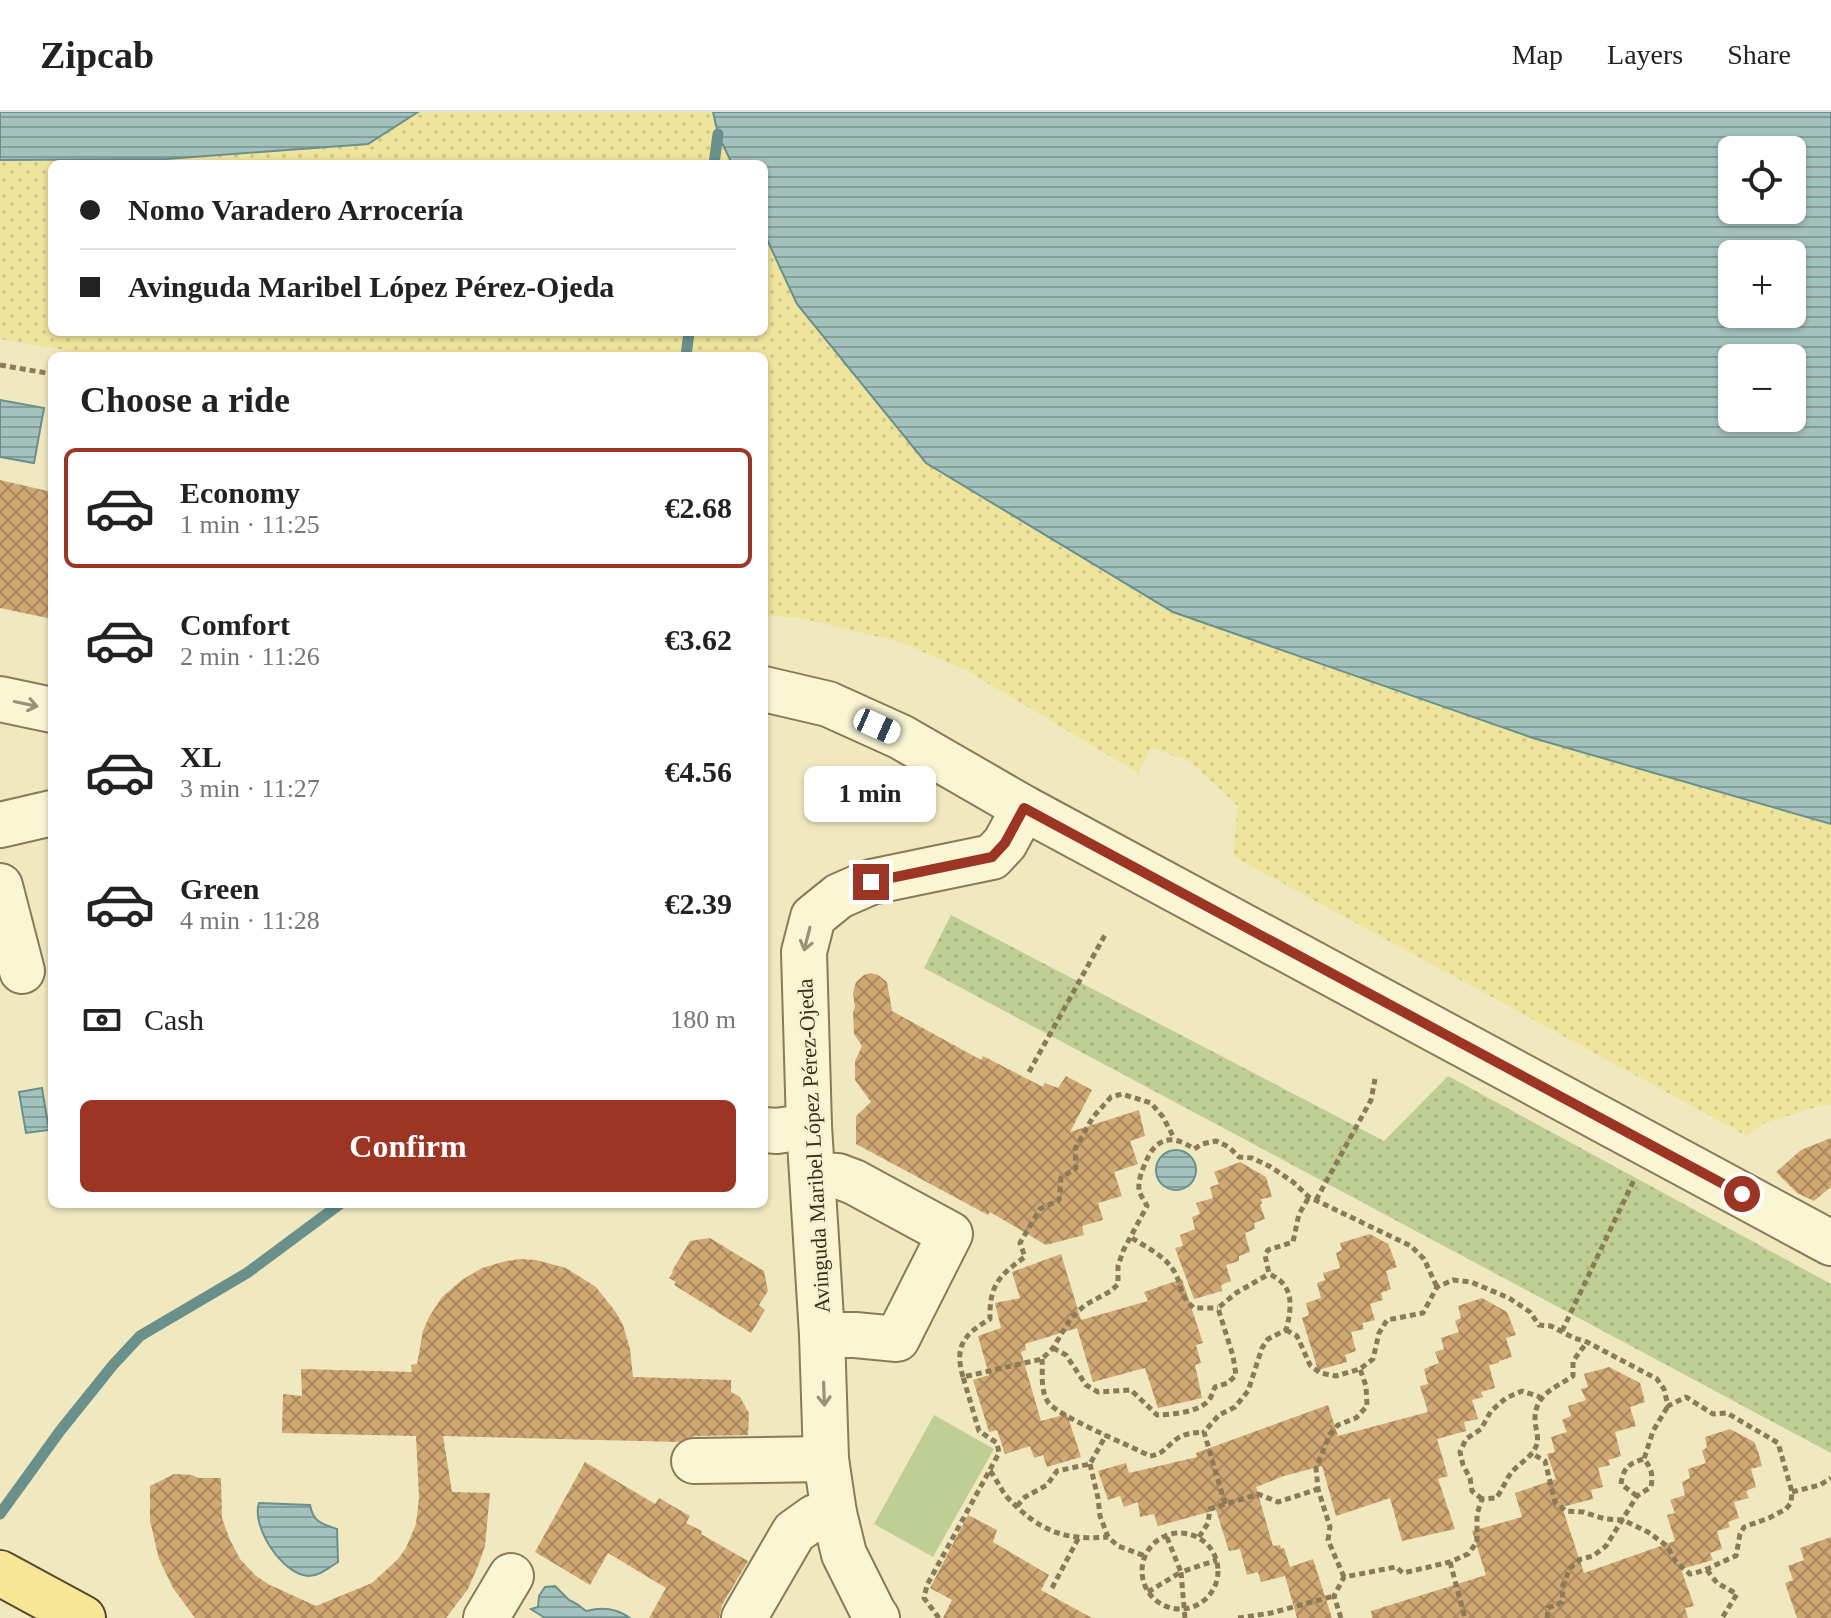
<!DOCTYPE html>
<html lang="en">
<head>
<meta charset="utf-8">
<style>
	body { margin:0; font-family:Georgia,serif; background:#f2f2f2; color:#222; height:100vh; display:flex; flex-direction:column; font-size:30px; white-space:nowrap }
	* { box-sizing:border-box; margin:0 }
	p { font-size:26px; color:#767676 }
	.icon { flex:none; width:44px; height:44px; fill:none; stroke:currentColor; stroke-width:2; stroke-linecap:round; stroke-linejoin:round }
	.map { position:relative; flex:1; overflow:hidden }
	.panel { position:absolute; left:48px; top:240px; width:720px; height:856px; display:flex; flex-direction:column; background:#fff; border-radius:12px; box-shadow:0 2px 6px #0004 }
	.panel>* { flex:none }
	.banner { position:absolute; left:48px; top:48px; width:720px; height:176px; border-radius:12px; box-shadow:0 2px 6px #0004; display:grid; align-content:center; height:176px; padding:0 32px; background:#fff }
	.controls { position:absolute; left:1718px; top:24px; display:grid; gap:16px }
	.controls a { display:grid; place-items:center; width:88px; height:88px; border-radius:12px; background:#fff; box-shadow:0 2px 6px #0004; font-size:40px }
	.end { position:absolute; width:36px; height:36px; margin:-18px; border:10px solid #9c3524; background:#fff; box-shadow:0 0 0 4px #fff }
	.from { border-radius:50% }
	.bubble { position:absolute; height:56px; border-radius:12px; background:#fff; box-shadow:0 2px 6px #0004; font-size:26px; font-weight:700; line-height:56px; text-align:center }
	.car { position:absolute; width:24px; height:48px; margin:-24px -12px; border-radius:10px; box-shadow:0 0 6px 2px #0007; background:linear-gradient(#fff 24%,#345 0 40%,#fff 0 76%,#345 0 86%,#fff 0) }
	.banner b { display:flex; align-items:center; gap:28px; height:76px; font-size:30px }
	.banner b+b { border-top:2px solid #e0e0e0 }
	.banner i { width:20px; height:20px; background:#222 }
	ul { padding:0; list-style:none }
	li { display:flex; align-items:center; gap:24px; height:120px; margin:0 16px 12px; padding:0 16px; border:4px solid transparent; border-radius:12px }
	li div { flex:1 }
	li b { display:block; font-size:30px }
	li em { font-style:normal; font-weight:700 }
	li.selected { border-color:#9c3524 }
	li>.icon { width:72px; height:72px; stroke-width:1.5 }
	h2 { padding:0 32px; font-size:36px; line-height:96px }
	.pay { display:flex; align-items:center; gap:20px; height:88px; padding:0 32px; font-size:30px }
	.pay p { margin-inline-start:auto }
	.cta { display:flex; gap:16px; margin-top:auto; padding:16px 32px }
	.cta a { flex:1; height:92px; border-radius:12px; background:#9c3524; color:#fff; font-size:32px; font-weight:700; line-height:92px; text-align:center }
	header { display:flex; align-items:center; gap:48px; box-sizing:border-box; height:112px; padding:0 40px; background:#fff; border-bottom:2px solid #e0e0e0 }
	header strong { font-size:38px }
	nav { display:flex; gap:44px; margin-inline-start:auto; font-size:28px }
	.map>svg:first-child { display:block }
	.grass { fill:url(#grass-dots) }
	.sand { fill:url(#sand-dots) }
	.pitch { fill:#bfcf93 }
	.water { fill:url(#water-rules); stroke:#6a908c; stroke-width:2; fill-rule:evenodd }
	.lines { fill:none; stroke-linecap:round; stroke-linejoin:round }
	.stream { stroke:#6a908c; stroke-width:11 }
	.building { fill:url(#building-cross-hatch) }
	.minor-casing { stroke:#8a7a57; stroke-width:48 }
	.major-casing { stroke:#57472c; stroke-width:48 }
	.path { stroke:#8a7a57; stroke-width:5; stroke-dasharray:6 4; stroke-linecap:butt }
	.minor { stroke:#faf5d3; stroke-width:44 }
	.major { stroke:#f6e695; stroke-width:44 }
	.oneway { stroke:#9a9278 }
	.route { stroke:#9c3524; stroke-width:10 }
	.labels { text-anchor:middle; stroke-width:6; stroke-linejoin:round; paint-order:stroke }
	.street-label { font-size:22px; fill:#392e1c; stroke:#f7f2d0 }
</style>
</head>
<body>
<header>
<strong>Zipcab</strong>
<nav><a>Map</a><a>Layers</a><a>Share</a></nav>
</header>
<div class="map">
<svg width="1831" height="1506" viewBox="0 0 1831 1506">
	<defs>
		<pattern id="grass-dots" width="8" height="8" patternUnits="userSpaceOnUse" patternTransform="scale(2)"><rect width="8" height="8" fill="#bfcf93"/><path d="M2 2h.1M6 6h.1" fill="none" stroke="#a5b27e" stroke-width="1.8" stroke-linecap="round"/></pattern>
		<pattern id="sand-dots" width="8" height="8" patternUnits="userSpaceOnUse" patternTransform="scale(2)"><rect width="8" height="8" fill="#eee49b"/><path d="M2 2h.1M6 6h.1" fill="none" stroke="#cdc485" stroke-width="1.8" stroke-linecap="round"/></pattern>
		<pattern id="water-rules" width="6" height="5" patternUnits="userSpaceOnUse" patternTransform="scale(2)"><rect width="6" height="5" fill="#a3c2bd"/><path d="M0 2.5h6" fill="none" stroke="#869e99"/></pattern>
		<pattern id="building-cross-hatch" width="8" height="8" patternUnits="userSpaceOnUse" patternTransform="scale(2)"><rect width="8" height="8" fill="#d0a874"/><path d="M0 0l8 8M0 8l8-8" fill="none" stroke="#aa895e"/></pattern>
	</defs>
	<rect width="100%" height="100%" fill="#f0e9c0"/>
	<!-- grass -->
	<polygon class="grass" points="951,803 1384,1029 1448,964 1831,1172 1831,1341 924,856"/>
	<!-- sand -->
	<polygon class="sand" points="418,0 713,0 718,22 732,52 52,52 52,220 764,220 764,121 797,192 926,351 1173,500 1533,626 1831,712 1831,993 1822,993 1762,1012 1747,1024 1233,744 1238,694 1190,649 1151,636 1138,661 966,558 900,530 801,506 764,503 764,244 100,244 0,227 0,48 166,47 368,32"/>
	<!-- pitch -->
	<polygon class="pitch" points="934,1303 994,1337 933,1445 874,1412"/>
	<!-- water -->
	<g class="water">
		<polygon points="0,0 418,0 368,32 166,47 0,48"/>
		<path d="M 713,0 L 1831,0 L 1831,712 L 1533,626 L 1173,500 L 926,351 L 797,192 L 764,121 L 764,52 L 732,52 L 718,22 ZM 1792,38 L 1792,98 L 1732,98 L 1732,38 ZM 1732,142 L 1792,142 L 1792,202 L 1732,202 ZM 1792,246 L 1792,306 L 1732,306 L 1732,246 Z"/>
		<polygon points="0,288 44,296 34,351 0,345"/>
		<polygon points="42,976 49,1018 26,1021 19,980"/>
		<circle cx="1176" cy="1058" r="20"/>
		<path d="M 259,1391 L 310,1393 C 313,1410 322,1412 337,1417 L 338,1450 C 329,1455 320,1464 309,1464 C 282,1463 251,1414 259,1391 Z"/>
		<path d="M 555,1474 L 569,1488 L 577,1492 L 586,1499 C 603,1495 616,1496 630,1506 L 545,1506 L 531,1497 L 538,1495 L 539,1484 L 545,1475 Z"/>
	</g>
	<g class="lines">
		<!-- stream -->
		<g class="stream">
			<polyline points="714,52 718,22"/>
			<polyline points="686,244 689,220"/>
			<polyline points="0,1402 60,1319 113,1253 140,1224 247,1161 340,1092"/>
		</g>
	</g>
	<!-- building -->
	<g class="building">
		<polygon points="0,368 52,380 52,507 0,496"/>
		<polygon points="871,861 878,863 887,870 892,899 981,948 983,944 1043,975 1045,971 1058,976 1066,964 1092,978 1070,1020 1139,998 1145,1024 1130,1029 1138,1052 1114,1060 1122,1084 1098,1091 1103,1108 1082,1114 1084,1123 1046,1133 990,1100 988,1103 856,1032 856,1004 871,990 855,968 855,949 862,934 854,922 853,900 855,895 853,881 856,870 864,863"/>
		<polygon points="1831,1026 1831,1075 1814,1089 1797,1081 1776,1060 1801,1038"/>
		<polygon points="1240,1050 1266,1065 1272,1085 1261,1087 1262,1092 1260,1092 1265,1107 1254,1111 1255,1117 1245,1121 1250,1140 1239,1144 1239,1149 1226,1153 1231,1169 1221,1173 1222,1179 1194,1187 1175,1136 1183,1134 1180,1123 1195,1117 1192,1105 1200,1102 1196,1091 1213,1086 1210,1075 1219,1072 1214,1060"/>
		<polygon points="1370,1122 1388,1132 1391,1139 1397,1155 1386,1159 1391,1177 1381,1181 1383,1188 1370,1192 1375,1208 1362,1211 1364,1217 1351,1220 1356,1239 1345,1243 1347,1250 1318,1258 1302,1206 1309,1203 1306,1191 1321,1186 1317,1171 1325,1168 1323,1161 1340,1156 1336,1141 1342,1138 1340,1131"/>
		<polygon points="710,1126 764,1159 768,1179 759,1193 765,1198 751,1221 674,1173 676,1170 669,1166 673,1160 672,1159 690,1129"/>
		<polygon points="1061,1142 1081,1208 1148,1189 1144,1180 1182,1167 1203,1231 1196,1233 1201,1251 1195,1253 1202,1286 1158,1296 1145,1256 1093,1270 1077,1216 1025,1232 1026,1238 1021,1240 1041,1309 1067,1302 1081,1345 1047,1355 1043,1343 1034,1346 1030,1334 1005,1342 997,1318 989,1320 973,1268 989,1263 978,1224 1001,1216 995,1191 1020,1186 1012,1160"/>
		<polygon points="521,1147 536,1148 566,1156 596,1175 615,1199 623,1213 630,1237 633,1265 731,1268 731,1280 740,1285 749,1301 748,1323 694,1324 679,1330 443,1324 452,1380 490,1381 485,1434 478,1454 468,1477 446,1506 195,1506 173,1476 159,1447 150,1409 150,1374 174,1362 192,1363 198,1366 221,1366 222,1406 230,1428 240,1447 256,1464 270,1473 316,1494 372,1471 398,1447 406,1436 416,1412 419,1386 416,1324 282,1321 283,1282 302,1284 301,1257 412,1260 411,1253 417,1252 423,1219 429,1205 442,1185 462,1168 482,1156 506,1149"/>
		<polygon points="1482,1186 1507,1200 1516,1223 1506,1226 1512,1245 1499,1249 1499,1251 1489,1253 1495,1276 1481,1280 1483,1285 1472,1288 1478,1307 1464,1310 1466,1319 1437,1327 1448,1364 1438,1367 1455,1417 1402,1429 1390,1386 1336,1404 1322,1354 1284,1364 1256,1375 1273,1434 1280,1433 1281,1437 1284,1436 1290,1455 1313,1447 1332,1506 1297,1506 1285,1464 1261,1470 1258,1460 1247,1463 1240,1437 1229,1439 1216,1398 1158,1414 1154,1402 1140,1405 1138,1390 1124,1395 1120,1384 1108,1388 1098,1359 1126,1351 1129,1361 1197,1345 1196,1341 1328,1293 1338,1324 1428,1300 1420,1274 1428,1272 1424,1257 1439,1251 1435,1240 1444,1237 1441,1226 1459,1220 1455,1209 1461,1206 1458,1194"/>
		<polygon points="1609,1255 1640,1271 1645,1290 1630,1295 1636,1314 1615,1320 1621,1344 1608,1348 1610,1353 1598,1356 1603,1375 1591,1378 1593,1387 1562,1395 1584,1461 1675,1429 1667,1403 1675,1401 1670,1388 1685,1383 1682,1370 1690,1366 1688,1357 1706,1351 1702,1339 1707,1335 1705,1325 1730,1317 1754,1330 1758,1339 1762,1354 1751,1357 1756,1375 1746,1379 1749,1386 1734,1390 1739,1406 1728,1410 1730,1415 1717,1419 1722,1437 1710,1441 1713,1448 1681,1457 1694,1494 1685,1496 1688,1506 1372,1506 1371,1499 1486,1463 1472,1419 1522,1405 1515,1381 1556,1367 1547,1342 1555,1340 1551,1325 1567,1320 1562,1308 1571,1304 1568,1294 1586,1288 1581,1277 1588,1275 1584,1262"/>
		<polygon points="585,1350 655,1392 659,1386 690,1404 686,1411 702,1419 701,1422 748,1449 722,1493 719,1506 649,1506 666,1476 608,1441 590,1473 535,1440"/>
		<polygon points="968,1403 997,1418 993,1430 1049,1463 1041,1478 1092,1506 943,1506 952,1488 930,1476"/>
		<polygon points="1831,1425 1831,1506 1797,1506 1785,1471 1793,1468 1788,1454 1804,1448 1800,1436"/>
	</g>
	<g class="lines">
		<!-- minor casing -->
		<g class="minor-casing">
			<g id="minor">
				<polyline points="764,577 828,592 901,625 1024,696 1831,1131"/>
				<polyline points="0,587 52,598"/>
				<polyline points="0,713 52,701"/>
				<polyline points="0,774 22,859"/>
				<polyline points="764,1018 777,1019 809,1014"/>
				<polyline points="813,1063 838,1064 854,1070 950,1122 897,1227 855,1223 822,1223"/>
				<polyline points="694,1349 826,1347"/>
				<polyline points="486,1506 511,1464"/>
				<polyline points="744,1506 794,1420 815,1405 834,1401"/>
				<polyline points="877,1506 873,1500 844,1442 834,1401 826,1347 822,1223 809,1014 804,840 813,805 839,784 871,770 992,745 1005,731 1024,696"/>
			</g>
		</g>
		<!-- major casing -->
		<g class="major-casing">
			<polyline id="major" points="0,1461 83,1506"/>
		</g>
		<!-- path -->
		<g class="path">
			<polyline points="0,253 52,262"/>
			<polyline points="1029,960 1105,823"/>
			<polyline points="1316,1088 1371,988 1375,967"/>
			<path d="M 1132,1126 C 1147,1136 1168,1145 1176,1163 C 1184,1179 1178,1182 1194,1196 L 1218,1196"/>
			<path d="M 1286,1218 L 1297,1224 L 1310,1253 L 1320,1261 L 1336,1264 L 1360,1257 L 1373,1247 L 1379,1221 L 1387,1208 L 1423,1201 L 1437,1175 L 1453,1168 L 1471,1170 L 1509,1186 L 1530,1200 L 1539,1213 L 1551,1214 L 1574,1226 L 1587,1230 L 1657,1267 L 1664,1277 L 1668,1294 L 1686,1285 L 1713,1302 L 1727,1301 L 1778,1331 L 1792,1380 L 1791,1391 L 1786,1397 L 1769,1406 L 1744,1415 L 1740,1422 L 1736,1444 C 1720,1450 1707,1459 1690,1462 L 1676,1450 L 1667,1434 L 1648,1420 L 1623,1408 L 1605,1407 L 1583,1400 L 1566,1399 L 1555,1390 L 1545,1349 L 1531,1341"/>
			<polyline points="1562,1219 1634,1068"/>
			<path d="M 1053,1236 L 1066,1243 L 1086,1273 L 1098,1280 L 1131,1278 L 1157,1303 C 1173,1302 1198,1301 1209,1288 C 1212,1284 1213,1279 1215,1275 L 1228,1271 L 1236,1263 L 1233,1244 L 1218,1196 L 1236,1181 L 1269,1162"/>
			<path d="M 1042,1247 C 1043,1261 1040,1278 1048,1290 C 1057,1304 1131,1334 1150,1344 C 1165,1342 1166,1334 1178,1326 C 1186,1321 1194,1321 1204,1320"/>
			<path d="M 963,1265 C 954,1234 964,1222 990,1207 C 989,1174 999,1163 1025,1145 L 1020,1131 L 1040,1097 L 1059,1088 L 1061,1066 L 1076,1056 L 1075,1037 L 1093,1005 L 1111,985 L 1122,982 L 1151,991 L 1163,1005 L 1174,1026"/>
			<polyline points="1090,1352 1098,1386 1100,1404 1108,1425 1118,1434 1145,1444"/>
			<path d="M 990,1359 C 997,1367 1000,1377 1007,1385 C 1038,1418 1063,1429 1108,1425"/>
			<polyline points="1792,1380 1820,1373 1831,1366"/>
			<path d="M 1637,1384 L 1621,1372 C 1623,1356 1629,1351 1644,1347"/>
			<polyline points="1482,1387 1472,1379 1470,1366 1463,1353 1460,1340 1466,1327 1481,1317 1491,1299 1506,1286 1522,1279 1540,1285"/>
			<path d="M 1225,1392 L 1204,1320 L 1219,1303 L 1235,1295 L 1248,1279 L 1262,1236 L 1268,1227 L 1286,1218 C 1292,1195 1295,1173 1269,1162 L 1265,1143 L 1268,1138 L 1293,1130 L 1299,1102 L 1309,1085"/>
			<polyline points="1017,1394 1025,1385 1047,1373 1057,1359 1090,1352 1106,1323"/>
			<circle cx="1180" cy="1459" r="38"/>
			<polyline points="1199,1425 1208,1411 1210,1397 1258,1382 1278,1390 1318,1377"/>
			<polyline points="1450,1450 1465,1506"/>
			<polyline points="1707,1458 1717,1471 1737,1482 1722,1506"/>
			<polyline points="1344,1465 1328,1428 1330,1415 1318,1377 1316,1356 1330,1322 1338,1313 1356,1306 1367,1294 1366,1274 1360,1257"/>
			<polyline points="1052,1476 1079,1425"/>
			<polyline points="1148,1480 1181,1460 1166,1423"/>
			<path d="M 939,1506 L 924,1486 L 927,1473 L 999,1341 L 997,1331 L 979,1319 L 963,1265 L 1042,1247 L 1053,1236 L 1071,1206 L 1085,1193 L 1111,1179 L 1118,1172 L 1118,1154 L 1123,1139 L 1147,1094 C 1145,1089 1139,1082 1139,1077 C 1138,1069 1142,1058 1145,1052 C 1155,1026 1171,1021 1194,1037 L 1202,1032 L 1216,1029 L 1229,1035 L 1239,1045 L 1252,1046 L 1271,1055 L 1293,1070 L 1309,1085 L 1411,1134 L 1424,1147 L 1437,1175"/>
			<polyline points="1185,1506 1181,1460 1217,1448"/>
			<polyline points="1238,1506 1271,1501 1334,1484"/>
			<path d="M 1341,1506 L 1334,1484 L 1344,1465 L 1396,1455 L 1403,1461 L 1450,1450 L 1468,1442 L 1477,1430 L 1477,1402 L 1482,1387 L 1496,1386 C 1502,1379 1507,1365 1512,1360 C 1519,1351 1533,1345 1537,1332 C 1539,1325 1535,1315 1535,1307 C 1535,1282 1555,1276 1573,1264 L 1573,1249 L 1587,1230"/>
			<path d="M 1547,1506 L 1548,1496 L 1562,1490 L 1563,1473 L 1570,1456 L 1581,1447 L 1593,1444 L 1606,1434 L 1637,1384 L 1651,1375 C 1653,1363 1652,1357 1644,1347 L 1653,1319 L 1668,1294"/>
		</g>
		<!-- minor -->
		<use href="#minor" class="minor"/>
		<!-- major -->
		<use href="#major" class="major"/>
	</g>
	<!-- one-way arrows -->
	<defs><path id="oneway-shaft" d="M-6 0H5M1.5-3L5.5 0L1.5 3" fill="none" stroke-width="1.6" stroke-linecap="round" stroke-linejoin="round" transform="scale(2)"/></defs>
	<g class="oneway">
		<use href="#oneway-shaft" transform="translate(26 592) rotate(12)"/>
		<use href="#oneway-shaft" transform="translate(807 827) rotate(104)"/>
		<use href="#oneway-shaft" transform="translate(824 1282) rotate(88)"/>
	</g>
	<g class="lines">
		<!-- route -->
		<polyline class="route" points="871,770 992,745 1005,731 1024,696 1742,1082"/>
	</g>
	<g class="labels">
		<!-- street labels -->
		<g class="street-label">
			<text transform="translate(813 1034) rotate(-93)" y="8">Avinguda Maribel López Pérez-Ojeda</text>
		</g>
	</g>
</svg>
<div class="controls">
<a><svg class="icon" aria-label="locate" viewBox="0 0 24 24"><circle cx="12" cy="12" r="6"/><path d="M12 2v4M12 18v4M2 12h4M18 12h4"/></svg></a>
<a>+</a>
<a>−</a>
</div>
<i class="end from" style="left:1742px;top:1082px"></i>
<i class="end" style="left:871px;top:770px"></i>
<div class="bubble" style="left:804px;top:654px;width:132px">1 min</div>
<i class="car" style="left:877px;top:614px;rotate:114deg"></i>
<div class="banner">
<b><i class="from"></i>Nomo Varadero Arrocería</b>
<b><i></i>Avinguda Maribel López Pérez-Ojeda</b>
</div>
<section class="panel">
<h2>Choose a ride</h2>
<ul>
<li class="selected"><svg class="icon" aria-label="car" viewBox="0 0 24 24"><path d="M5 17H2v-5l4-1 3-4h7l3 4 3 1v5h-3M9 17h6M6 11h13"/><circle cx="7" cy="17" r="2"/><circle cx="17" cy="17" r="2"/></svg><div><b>Economy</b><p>1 min · 11:25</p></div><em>€2.68</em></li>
<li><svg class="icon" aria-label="car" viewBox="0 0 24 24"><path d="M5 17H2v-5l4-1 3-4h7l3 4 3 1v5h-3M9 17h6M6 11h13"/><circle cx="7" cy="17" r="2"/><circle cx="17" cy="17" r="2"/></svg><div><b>Comfort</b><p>2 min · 11:26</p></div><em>€3.62</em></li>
<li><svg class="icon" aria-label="car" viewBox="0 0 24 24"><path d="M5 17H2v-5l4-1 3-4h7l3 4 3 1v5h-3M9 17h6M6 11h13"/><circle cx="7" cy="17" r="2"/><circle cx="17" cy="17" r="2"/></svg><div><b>XL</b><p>3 min · 11:27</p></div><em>€4.56</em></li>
<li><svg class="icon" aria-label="car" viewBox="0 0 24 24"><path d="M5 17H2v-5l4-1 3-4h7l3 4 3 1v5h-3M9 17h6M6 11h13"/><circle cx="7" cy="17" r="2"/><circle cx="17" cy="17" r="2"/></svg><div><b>Green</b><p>4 min · 11:28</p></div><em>€2.39</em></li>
</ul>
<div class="pay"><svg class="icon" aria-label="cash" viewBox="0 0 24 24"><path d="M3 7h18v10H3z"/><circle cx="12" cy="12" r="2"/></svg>Cash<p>180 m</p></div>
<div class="cta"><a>Confirm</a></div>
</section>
</div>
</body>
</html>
